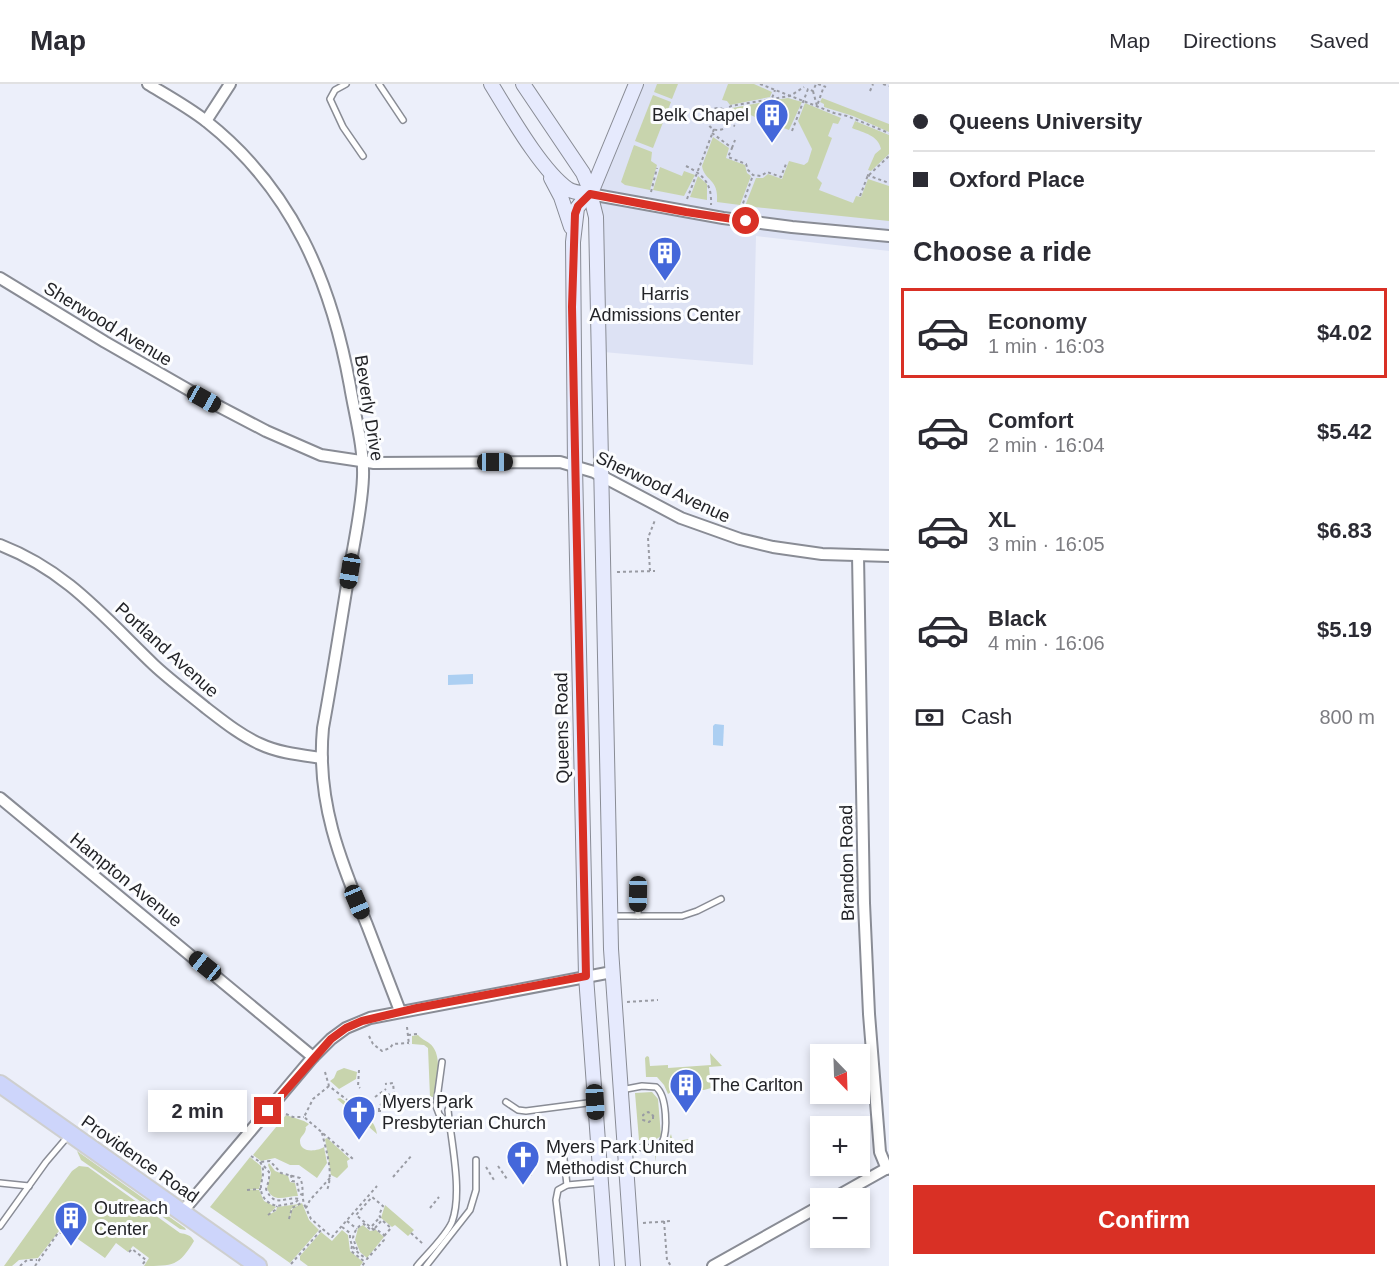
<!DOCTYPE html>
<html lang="en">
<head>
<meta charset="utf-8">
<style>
	body { margin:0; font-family:Helvetica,sans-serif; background:#f7f7f7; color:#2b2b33; height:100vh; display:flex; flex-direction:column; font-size:22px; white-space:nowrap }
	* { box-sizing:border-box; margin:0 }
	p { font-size:20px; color:#7c7c81 }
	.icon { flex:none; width:33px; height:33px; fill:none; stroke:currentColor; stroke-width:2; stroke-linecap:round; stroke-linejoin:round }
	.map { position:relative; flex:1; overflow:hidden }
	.sheet { display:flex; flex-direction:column; background:#fff; width:510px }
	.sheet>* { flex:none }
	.guide { display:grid; align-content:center; height:132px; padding:0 24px; background:#fff }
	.needle { width:39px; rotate:157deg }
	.tools { position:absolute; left:810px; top:960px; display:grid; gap:12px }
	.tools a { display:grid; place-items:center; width:60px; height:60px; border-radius:0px; background:#fff; box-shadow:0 3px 9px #0003; font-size:30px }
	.end { position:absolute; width:27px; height:27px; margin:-14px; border:8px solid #d93025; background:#fff; box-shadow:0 0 0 3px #fff }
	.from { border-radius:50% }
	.bubble { position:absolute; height:42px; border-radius:0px; background:#fff; box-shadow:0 3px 9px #0003; font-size:20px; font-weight:600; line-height:42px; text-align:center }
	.car { position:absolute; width:18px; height:36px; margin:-18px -9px; border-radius:8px; box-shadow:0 0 4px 2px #0007; background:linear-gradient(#222 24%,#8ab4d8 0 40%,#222 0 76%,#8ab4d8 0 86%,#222 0) }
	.guide b { display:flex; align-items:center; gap:21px; height:57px; font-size:22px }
	.guide b+b { border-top:2px solid #e1e1e2 }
	.guide i { width:15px; height:15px; background:#2b2b33 }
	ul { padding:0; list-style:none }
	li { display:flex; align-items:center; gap:18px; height:90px; margin:0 12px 9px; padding:0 12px; border:3px solid transparent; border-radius:0px }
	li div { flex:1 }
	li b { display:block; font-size:22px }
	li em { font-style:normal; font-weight:600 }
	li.current { border-color:#d93025 }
	li>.icon { width:54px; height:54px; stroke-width:1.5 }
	h2 { padding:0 24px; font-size:27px; line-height:72px }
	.pay { display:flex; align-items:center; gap:15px; height:66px; padding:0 24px; font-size:22px }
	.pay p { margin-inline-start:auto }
	.action { display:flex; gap:12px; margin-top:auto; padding:12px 24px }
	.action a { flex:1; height:69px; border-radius:0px; background:#d93025; color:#fff; font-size:24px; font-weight:600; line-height:69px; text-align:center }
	header { display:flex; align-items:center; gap:36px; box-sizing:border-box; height:84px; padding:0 30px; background:#fff; border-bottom:2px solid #e1e1e2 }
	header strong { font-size:28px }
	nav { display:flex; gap:33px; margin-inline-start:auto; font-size:21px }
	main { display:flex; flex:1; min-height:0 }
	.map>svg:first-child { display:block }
	.built { fill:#dde2f4 }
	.green { fill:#c8d4ad }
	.water { fill:#accff2 }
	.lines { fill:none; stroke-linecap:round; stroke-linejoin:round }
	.lane-casing { stroke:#898c95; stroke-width:8 }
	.street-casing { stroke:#898c95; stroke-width:14 }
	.secondary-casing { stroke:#898c95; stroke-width:16 }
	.primary-casing { stroke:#cecfcf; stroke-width:20 }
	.path { stroke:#999ba3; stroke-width:2; stroke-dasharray:3 3; stroke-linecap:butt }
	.lane { stroke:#fff; stroke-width:5 }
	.street { stroke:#fff; stroke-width:10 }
	.secondary { stroke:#e6eafd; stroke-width:14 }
	.primary { stroke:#cdd5fb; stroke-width:16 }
	.route { stroke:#d93025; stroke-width:8 }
	.labels { text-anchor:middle; stroke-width:6; stroke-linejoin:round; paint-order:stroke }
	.poi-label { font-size:18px; fill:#222327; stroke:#fcfdff; text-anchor:start }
	.street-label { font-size:18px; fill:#222327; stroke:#fcfdff }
</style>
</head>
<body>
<header>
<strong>Map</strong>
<nav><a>Map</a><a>Directions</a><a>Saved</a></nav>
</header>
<main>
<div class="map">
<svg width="889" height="1182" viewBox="0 0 889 1182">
	<rect width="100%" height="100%" fill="#eceffa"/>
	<!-- built -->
	<polygon class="built" points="639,0 889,0 889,167 756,152 753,281 603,268 599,135 601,100"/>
	<!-- green -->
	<g class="green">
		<polygon points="657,0 678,0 672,15 654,8"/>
		<polygon points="728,0 754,0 772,8 770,13 730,21 727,17 722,16"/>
		<polygon points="653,11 671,18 653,64 635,57"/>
		<polygon points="788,14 802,18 789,46 765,37 773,17 776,31 778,32 782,29 775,16"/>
		<polygon points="822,14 889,40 889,48 853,32 824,23 824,20 820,18"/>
		<polygon points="770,17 762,36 739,26 738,28 732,26 732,24"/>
		<polygon points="805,19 841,34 838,40 833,39 828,52 832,54 817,94 822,99 819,106 853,119 856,112 861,113 868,95 889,102 889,137 745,122 756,94 763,94 768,90 782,95 789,77 804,81 808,78 812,65 798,37"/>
		<path d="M 855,37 L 889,51 L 889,70 L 871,87 L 868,86 L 875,70 L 881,65 C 878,51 864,49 852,44 Z"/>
		<path d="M 713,53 L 729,64 L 726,74 L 745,81 L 747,89 L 751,92 L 740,121 L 717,118 C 719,94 704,97 702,82 Z"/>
		<polygon points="634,61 652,68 651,77 657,81 650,106 625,101 621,98"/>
		<polygon points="660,83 682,92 684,87 695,91 684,112 653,106"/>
		<polygon points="698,92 707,100 707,116 690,113"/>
		<path d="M 418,951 C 422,956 430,958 433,963 C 442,975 437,1000 433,1013 L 430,1013 L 428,964 L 424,961 L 412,960 L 412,952 Z"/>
		<polygon points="710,969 722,982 709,983 711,1004 704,1006 674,1006 668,1010 664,1001 657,993 646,993 645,974 647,972 649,973 650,982 668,981 668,984 711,981"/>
		<polygon points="344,984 357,988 356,995 339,1005 330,997 334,994 337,987"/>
		<polygon points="652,1008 658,1015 661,1052 655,1056 639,1056 635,1009"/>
		<path d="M 340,1014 C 354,1024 375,1032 377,1050 L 337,1015 Z"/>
		<path d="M 286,1031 L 304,1037 L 309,1040 C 302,1047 308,1040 305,1048 C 303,1052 300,1053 300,1057 C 300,1070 318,1067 324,1063 L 327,1079 L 317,1094 L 299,1081 L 290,1081 L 275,1074 L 261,1077 L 253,1071 Z"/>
		<polygon points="671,1050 672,1054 677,1057 695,1054 695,1063 674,1064 674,1069 656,1072 656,1078 655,1071 665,1066"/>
		<polygon points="327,1054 350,1075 347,1077 348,1083 337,1094 331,1091 325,1055"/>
		<polygon points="77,1067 185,1144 186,1146 180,1145 81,1076"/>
		<polygon points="250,1073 261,1082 262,1093 259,1105 247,1106 259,1106 264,1117 276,1123 268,1131 276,1127 277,1123 299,1120 291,1125 290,1135 292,1125 302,1119 309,1136 319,1146 290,1179 210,1123"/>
		<path d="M 269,1079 L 275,1087 L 288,1092 L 290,1098 L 295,1099 L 298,1112 C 285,1112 273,1120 267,1104 L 271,1089 L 268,1081 Z"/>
		<path d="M 79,1082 L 88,1083 L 180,1149 C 186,1150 191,1151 194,1157 C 179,1182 173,1182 144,1182 L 149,1174 L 133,1162 L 128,1168 L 116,1159 L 105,1174 L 65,1146 L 63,1148 L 59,1147 L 38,1174 L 19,1176 L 12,1182 L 4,1182 L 72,1087 Z"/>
		<polygon points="385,1121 414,1146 408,1152 395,1141 392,1143 381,1134"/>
		<polygon points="363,1141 370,1147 376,1146 384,1153 367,1174 360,1168 355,1156 358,1144"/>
		<polygon points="342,1146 348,1151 350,1167 363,1178 360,1182 308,1182 300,1176 300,1172 321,1148 332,1157"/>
	</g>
	<!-- water -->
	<g class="water">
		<polygon points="473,590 473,600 448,601 448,591"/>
		<polygon points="715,640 724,641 723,662 713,661 713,642"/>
	</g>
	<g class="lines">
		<!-- lane casing -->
		<g class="lane-casing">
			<g id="lane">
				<polyline points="346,0 335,6 330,15 343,43 363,72"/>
				<polyline points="379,0 403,36"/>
				<polyline points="612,832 682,832 697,827 721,815"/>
				<polyline points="638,832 638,810"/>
				<polyline points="442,978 436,1022 439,1030 449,1044"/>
				<path d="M 621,1006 L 642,1002 L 656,1003 C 667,1012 668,1047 662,1059 L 653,1064 L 627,1063"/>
				<polyline points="506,1018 518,1026 526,1027 595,1018"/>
				<polyline points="563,1066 596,1063"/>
				<polyline points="564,1075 567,1101"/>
				<polyline points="0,1099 29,1102"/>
				<polyline points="0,1142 46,1078 69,1051"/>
				<path d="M 417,1182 C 427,1170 446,1152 452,1138 C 463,1109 451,1057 448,1026"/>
				<polyline points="426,1182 470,1126 476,1106 476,1076"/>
				<polyline points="564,1182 556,1116 558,1106 567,1101 601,1098"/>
			</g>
		</g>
		<!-- street casing -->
		<g class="street-casing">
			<g id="street">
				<path d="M 148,0 C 168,12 188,23 206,37 C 292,105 331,197 350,302 C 355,332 364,363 363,393 C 362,422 355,453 350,483 C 341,537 333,590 323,644 C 316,717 340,776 367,841 C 378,869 389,899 400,927"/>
				<polyline points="206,37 230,0"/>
				<polyline points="590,110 723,134 792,143 889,152"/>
				<polyline points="0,194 105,258 201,313 266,347 321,371 374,379 560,378 594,388 681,434 740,455 773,463 822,470 889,472"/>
				<path d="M 0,461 C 67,487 103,532 154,581 C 170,596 189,610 206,624 C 223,637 240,651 260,660 C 279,669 301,671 322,674"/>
				<polyline points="858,471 864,819 869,930 880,1068 887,1085"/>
				<polyline points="0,714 313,973"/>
				<polyline points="834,1114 889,1083"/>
				<polyline points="182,1128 313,973 331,955 346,944 370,934 612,888"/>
				<polyline points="713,1182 820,1122"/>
			</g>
		</g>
		<!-- secondary casing -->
		<g class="secondary-casing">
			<g id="secondary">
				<path d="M 491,0 C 509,29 541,86 568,105 C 574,109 583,109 590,110"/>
				<polyline points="523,0 583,89 588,101 596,133 611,865 633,1182"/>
				<polyline points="551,94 561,113 571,143"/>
				<polyline points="607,1182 586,892 575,382 573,158 577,124 593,104 636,0"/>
			</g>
		</g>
		<!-- primary casing -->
		<g class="primary-casing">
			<polyline id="primary" points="0,1000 258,1182"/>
		</g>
		<!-- path -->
		<g class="path">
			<polyline points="760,0 834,29 847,32 889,49"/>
			<polyline points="818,0 826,3"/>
			<polyline points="883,0 889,2"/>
			<polyline points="813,7 817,22 824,2"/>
			<polyline points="870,7 873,0"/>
			<polyline points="773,15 777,26"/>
			<circle cx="718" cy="35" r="11"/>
			<polyline points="724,26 731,22 790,12 804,3"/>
			<polyline points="764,36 775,6"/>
			<polyline points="728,39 735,42"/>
			<polyline points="792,47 808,5 813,7 816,0"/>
			<polyline points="712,49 732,64 728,73 746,80 748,86 753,91 761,92 767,88 781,93 786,80"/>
			<polyline points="732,64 735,56"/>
			<path d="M 686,82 C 704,91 712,100 711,121"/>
			<polyline points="867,91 889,99"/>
			<polyline points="869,91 889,72"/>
			<polyline points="651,108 657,84"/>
			<polyline points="860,112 868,91"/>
			<polyline points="687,115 714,45"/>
			<polyline points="741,125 753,91"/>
			<polyline points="650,487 648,454 655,436"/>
			<polyline points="617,488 655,487"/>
			<polyline points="627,918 658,916"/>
			<polyline points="407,943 409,961"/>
			<polyline points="408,951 417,950"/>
			<polyline points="369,952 373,960 382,967 390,964 393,960 409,959"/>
			<polyline points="359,986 358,1002 360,1004"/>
			<polyline points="325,988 329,1002 355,1022"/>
			<polyline points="329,1002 313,1015 304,1033 353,1075"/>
			<polyline points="375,1013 386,1005"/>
			<polyline points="372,1027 381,1027"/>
			<polyline points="379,1027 379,1023 390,1009 394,1009 393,999 385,1000"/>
			<polyline points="286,1030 293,1033 304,1033"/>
			<polyline points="653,1032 653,1035 649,1038 643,1036 643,1031 648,1028 652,1030 653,1032 657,1032"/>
			<path d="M 322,1049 C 326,1066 334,1089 327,1106"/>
			<path d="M 251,1072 L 260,1078 L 270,1077 L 281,1089 L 300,1094 C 305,1104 300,1114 306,1124"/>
			<path d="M 260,1078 C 267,1088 260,1096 261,1106 C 262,1116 273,1124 282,1121 C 288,1120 295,1120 299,1115"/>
			<polyline points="523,1079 531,1092"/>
			<polyline points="511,1081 519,1094"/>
			<path d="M 264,1082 L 269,1088 L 269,1096 L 266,1105 C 275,1125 284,1112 299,1115"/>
			<polyline points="498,1082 507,1095"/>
			<polyline points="486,1083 494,1096"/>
			<polyline points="291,1091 292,1097 297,1098 299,1109 302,1111"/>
			<polyline points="393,1093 412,1071"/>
			<polyline points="330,1094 310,1116 306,1124 311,1135 332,1153 377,1102"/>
			<polyline points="247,1106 261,1105"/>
			<polyline points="430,1124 439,1113"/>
			<polyline points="268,1131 275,1126 277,1122"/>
			<polyline points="289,1135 292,1124 303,1118"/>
			<polyline points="347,1137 357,1145"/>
			<polyline points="664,1137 667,1176 671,1182"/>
			<polyline points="643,1139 671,1137"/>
			<polyline points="372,1142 380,1133"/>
			<path d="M 342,1143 L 350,1149 C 349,1162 357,1169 367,1175 L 384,1156 L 384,1151 L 376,1145 L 371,1146 L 364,1140 C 358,1141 354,1148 353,1154 L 358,1168"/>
			<polyline points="375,1144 382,1136 391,1144 384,1152"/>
			<polyline points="374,1146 356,1131 372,1113 383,1122 379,1131 382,1136"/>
			<polyline points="411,1149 423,1160"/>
			<polyline points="352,1162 351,1167 365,1178 362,1182"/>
			<polyline points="129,1168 132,1165 146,1176 141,1182"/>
			<polyline points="291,1180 322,1145"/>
			<polyline points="20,1182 27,1176 37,1176"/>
			<polyline points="35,1182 58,1149 62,1149"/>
		</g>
		<!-- lane -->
		<use href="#lane" class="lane"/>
		<!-- street -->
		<use href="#street" class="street"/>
		<!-- secondary -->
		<use href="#secondary" class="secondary"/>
		<!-- primary -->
		<use href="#primary" class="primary"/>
	</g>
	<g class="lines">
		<!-- route -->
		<polyline class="route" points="268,1027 331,955 346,944 362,937 417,924 586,892 572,223 575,130 578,122 590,110 686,128 746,137"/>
	</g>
	<!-- icons -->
	<defs>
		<g id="building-pin" transform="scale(1.725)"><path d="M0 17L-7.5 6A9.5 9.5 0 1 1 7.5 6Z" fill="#4467da" stroke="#fcfdff"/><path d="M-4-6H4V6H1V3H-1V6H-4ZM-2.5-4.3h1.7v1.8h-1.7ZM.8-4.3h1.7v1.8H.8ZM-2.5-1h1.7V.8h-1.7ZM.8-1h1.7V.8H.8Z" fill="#fff"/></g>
		<g id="church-pin" transform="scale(1.725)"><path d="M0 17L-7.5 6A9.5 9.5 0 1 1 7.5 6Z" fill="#4467da" stroke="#fcfdff"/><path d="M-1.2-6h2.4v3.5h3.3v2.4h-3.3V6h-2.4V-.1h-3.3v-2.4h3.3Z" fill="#fff"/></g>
	</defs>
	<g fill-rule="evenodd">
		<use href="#building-pin" x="772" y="31"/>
		<use href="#building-pin" x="665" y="169"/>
		<use href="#building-pin" x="686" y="1001"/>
		<use href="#church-pin" x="359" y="1028"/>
		<use href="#church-pin" x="523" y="1073"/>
		<use href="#building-pin" x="71" y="1134"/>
	</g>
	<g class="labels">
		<!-- poi labels -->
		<g class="poi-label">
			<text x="749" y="37" text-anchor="end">Belk Chapel</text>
			<text x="665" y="216" text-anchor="middle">Harris<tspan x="665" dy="21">Admissions Center</tspan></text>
			<text x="709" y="1007">The Carlton</text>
			<text x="382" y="1024">Myers Park<tspan x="382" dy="21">Presbyterian Church</tspan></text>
			<text x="546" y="1069">Myers Park United<tspan x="546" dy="21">Methodist Church</tspan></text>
			<text x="94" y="1130">Outreach<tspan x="94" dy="21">Center</tspan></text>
		</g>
		<!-- street labels -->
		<g class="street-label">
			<text transform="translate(108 240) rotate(31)" y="6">Sherwood Avenue</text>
			<text transform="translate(369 324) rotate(81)" y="6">Beverly Drive</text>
			<text transform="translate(663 403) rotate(25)" y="6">Sherwood Avenue</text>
			<text transform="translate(167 566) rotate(42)" y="6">Portland Avenue</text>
			<text transform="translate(562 644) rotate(-91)" y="6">Queens Road</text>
			<text transform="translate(847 779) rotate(-91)" y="6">Brandon Road</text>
			<text transform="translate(126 796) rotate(39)" y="6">Hampton Avenue</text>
			<text transform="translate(140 1075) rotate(35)" y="6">Providence Road</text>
		</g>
	</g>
</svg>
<div class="tools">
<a><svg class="needle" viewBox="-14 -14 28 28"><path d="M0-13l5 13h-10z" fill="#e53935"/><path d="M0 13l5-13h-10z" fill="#7c7c81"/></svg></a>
<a>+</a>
<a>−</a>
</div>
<i class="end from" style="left:746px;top:137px"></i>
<i class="end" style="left:268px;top:1027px"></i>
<div class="bubble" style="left:148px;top:1006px;width:99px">2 min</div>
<i class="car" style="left:204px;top:315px;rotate:119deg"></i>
<i class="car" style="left:495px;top:378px;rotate:90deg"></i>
<i class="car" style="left:350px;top:487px;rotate:189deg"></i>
<i class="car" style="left:638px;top:810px;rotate:181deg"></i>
<i class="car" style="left:357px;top:818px;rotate:157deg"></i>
<i class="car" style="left:205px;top:882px;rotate:309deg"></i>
<i class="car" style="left:595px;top:1018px;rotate:177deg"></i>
</div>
<section class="sheet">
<div class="guide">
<b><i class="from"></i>Queens University</b>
<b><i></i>Oxford Place</b>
</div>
<h2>Choose a ride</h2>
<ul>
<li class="current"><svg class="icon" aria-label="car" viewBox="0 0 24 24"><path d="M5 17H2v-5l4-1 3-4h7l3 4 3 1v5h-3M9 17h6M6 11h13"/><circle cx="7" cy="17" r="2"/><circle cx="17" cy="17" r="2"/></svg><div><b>Economy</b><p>1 min · 16:03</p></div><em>$4.02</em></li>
<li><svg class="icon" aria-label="car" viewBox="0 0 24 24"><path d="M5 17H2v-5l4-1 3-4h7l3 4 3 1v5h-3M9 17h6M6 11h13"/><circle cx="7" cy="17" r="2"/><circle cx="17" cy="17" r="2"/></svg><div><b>Comfort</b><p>2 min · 16:04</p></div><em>$5.42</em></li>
<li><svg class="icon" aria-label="car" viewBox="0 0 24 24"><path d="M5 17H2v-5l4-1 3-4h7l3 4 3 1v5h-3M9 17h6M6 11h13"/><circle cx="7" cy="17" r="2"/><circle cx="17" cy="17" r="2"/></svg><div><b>XL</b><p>3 min · 16:05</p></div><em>$6.83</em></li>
<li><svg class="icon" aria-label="car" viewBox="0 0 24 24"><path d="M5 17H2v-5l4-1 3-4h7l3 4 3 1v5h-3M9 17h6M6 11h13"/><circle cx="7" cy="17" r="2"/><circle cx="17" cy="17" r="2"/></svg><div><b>Black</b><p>4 min · 16:06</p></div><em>$5.19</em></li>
</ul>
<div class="pay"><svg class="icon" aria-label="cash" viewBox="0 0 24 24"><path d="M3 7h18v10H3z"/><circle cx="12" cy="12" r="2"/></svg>Cash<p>800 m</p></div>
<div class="action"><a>Confirm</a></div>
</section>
</main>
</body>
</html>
